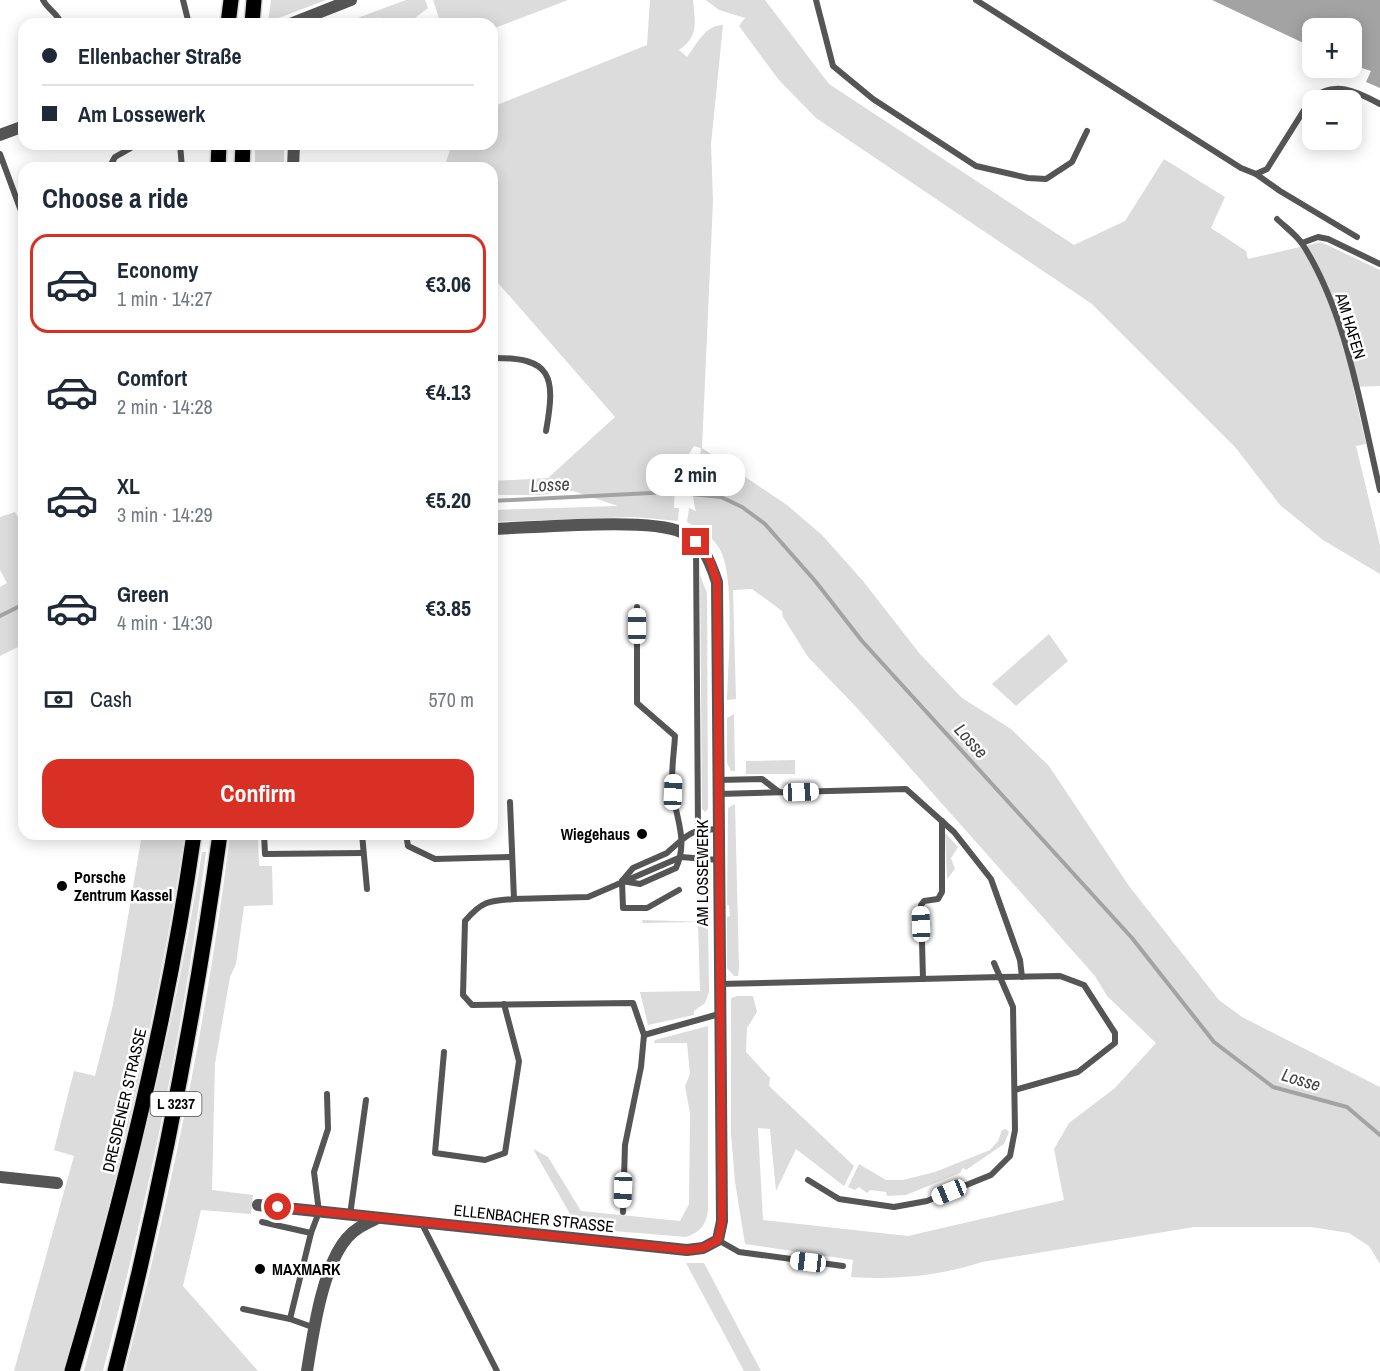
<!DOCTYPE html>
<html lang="en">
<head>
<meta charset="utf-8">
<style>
	body { margin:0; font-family:"Archivo Narrow",sans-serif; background:#f2f2f3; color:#1f2937; height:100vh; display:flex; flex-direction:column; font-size:22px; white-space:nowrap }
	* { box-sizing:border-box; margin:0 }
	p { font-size:20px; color:#747a83 }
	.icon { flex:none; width:33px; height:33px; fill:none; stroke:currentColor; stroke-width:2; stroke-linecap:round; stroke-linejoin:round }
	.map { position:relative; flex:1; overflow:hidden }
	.drawer { position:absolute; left:18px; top:162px; width:480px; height:678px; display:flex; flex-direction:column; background:#fff; border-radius:18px; box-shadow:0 3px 15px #0003 }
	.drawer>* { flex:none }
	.guide { position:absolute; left:18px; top:18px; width:480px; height:132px; border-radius:18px; box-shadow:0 3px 15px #0003; display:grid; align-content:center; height:132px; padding:0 24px; background:#fff }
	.fabs { position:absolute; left:1302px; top:18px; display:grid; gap:12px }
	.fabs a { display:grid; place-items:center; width:60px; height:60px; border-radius:12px; background:#fff; box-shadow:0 3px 15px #0003; font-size:30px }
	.end { position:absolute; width:27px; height:27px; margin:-14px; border:8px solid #d93025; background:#fff; box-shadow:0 0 0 3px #fff }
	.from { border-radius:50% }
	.bubble { position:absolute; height:42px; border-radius:18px; background:#fff; box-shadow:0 3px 15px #0003; font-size:20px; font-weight:800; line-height:42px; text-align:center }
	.car { position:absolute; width:18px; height:36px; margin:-18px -9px; border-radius:8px; box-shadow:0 0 4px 2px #0007; background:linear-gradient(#fff 24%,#345 0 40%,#fff 0 76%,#345 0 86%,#fff 0) }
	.guide b { display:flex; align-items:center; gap:21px; height:57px; font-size:22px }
	.guide b+b { border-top:2px solid #e0e1e3 }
	.guide i { width:15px; height:15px; background:#1f2937 }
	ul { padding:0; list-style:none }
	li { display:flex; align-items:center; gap:18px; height:99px; margin:0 12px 9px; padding:0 12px; border:3px solid transparent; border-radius:18px }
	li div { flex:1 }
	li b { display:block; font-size:22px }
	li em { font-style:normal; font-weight:800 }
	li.active { border-color:#d93025 }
	li>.icon { width:54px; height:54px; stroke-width:1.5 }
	h2 { padding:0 24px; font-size:27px; line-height:72px }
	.pay { display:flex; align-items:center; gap:15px; height:66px; padding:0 24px; font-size:22px }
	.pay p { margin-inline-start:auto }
	.action { display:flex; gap:12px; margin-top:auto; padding:12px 24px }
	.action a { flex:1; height:69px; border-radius:18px; background:#d93025; color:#fff; font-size:24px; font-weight:800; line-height:69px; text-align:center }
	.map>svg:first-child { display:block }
	.green { fill:#dcdcdc }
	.water { fill:#a3a3a3 }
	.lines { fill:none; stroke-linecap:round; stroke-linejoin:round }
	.stream { stroke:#a3a3a3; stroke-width:4 }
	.primary-casing { stroke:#dbdbdb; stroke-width:18 }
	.lane { stroke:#555; stroke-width:6 }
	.street { stroke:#555; stroke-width:12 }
	.primary { stroke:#000; stroke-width:15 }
	.route { stroke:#d93025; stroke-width:8 }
	.poi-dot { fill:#000; stroke:#fff; stroke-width:2 }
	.labels { text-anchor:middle; stroke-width:5; stroke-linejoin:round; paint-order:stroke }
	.shield { fill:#fff; stroke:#4c4c4c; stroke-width:1.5 }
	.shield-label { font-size:15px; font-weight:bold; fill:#000 }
	.street-label { font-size:16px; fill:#000; stroke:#fff }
	.poi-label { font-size:16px; font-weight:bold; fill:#000; stroke:#fff; text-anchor:start }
	.water-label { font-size:18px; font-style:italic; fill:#444; stroke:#fff }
</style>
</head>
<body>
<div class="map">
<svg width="1380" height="1371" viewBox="0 0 1380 1371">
	<rect width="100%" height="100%" fill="#fff"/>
	<!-- green -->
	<g class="green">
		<polygon points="271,0 326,0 268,22"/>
		<polygon points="406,0 425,0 428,8 415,18 415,24 384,24 379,17 360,24 341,24"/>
		<polygon points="433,0 568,0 492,29 492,24 441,24"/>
		<path d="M 650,0 L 693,0 C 695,22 699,37 679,50 L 687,57 C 698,43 704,26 723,25 L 711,144 L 713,201 L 702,448 L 787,505 L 822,535 L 863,581 L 920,654 L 962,698 L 1011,729 L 1049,766 L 1129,886 L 1219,1000 L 1242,1017 L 1380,1087 L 1380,1264 L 1369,1246 L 1349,1233 L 1311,1227 L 1194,1227 L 982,1262 C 938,1276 896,1280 851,1277 L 853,1260 L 745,1244 L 735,1182 L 731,1134 L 731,998 L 737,996 L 753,996 L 757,1012 L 747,1028 L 746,1052 L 770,1078 L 769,1086 L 854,1166 L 844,1186 L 796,1149 L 776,1191 L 770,1129 L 758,1128 L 763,1220 L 908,1236 L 1064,1200 L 1054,1149 L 1069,1123 L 1115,1088 L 1156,1043 L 1107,996 L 1095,976 L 857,708 L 808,657 L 783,617 L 782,611 L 752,589 L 733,590 L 736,699 L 727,700 C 728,664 736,575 719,548 C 711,534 699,530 687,522 L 689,508 L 696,511 C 693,503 691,477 695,470 L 702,468 L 705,462 L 700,456 L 701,448 L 694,446 L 675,476 L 674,508 L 679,508 L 678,521 L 634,517 L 492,522 L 492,510 L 618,506 L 573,491 L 539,495 L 492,495 L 492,481 L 548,478 L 615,417 L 492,276 L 492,168 L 444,168 L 452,144 L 492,144 L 492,107 L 647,45 Z"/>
		<polygon points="706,0 765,0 829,84 1074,245 1125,221 1164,159 1225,197 1211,228 1246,251 1248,259 1321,242 1380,270 1380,386 1353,387 1366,444 1356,446 1380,545 1380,574 1323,540 1280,505 1235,447 1092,304 816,118 778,79 739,26 745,18 719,10"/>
		<rect x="255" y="144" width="29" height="24"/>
		<polygon points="15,512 24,528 24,644 0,656 0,587 7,583 0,570 0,517"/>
		<polygon points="700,575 707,593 708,809 705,812 702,809"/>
		<polygon points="1049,634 1068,661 1016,706 992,684"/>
		<polygon points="734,714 735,771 731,771 727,763 727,718"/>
		<polygon points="795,760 795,774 746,774 746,761"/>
		<polygon points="735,804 739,967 738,976 734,976 727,968 727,917 730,916 729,905 727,905 728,808"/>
		<polygon points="945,833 958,847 951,858 955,869 947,879"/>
		<path d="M 142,834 L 185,834 C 157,1015 115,1195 63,1371 L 14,1371 L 74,1156 L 54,1150 L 74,1071 L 95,1076 L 113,1005 Z"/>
		<path d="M 230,834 L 258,834 L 259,866 L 272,866 L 273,905 L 244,906 L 236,964 L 230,977 L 215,1064 L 212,1190 L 253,1195 L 251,1214 L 201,1210 L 183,1286 L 258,1371 L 125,1371 C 171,1194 208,1016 230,834 Z"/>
		<path d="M 202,852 L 206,852 C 184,1027 148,1200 103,1371 L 84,1371 C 129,1199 175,1028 202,852 Z"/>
		<polygon points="642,920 708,922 709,992 705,1003 694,1011 694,1015 648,1025 640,992 700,991 698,922 643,923"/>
		<path d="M 708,1026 L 708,1208 C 707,1224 701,1232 686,1237 L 578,1228 L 533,1149 L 548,1157 L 581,1211 L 680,1221 L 689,1204 L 690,1113 L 685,1086 L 690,1074 L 687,1043 L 654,1043 L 655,1040 Z"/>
		<polygon points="1006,1129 1009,1132 1004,1144 966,1170 963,1168 960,1173 906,1195 887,1196 886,1192 870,1190 867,1193 859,1187 855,1190 848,1187 859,1164 886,1180 903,1180 935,1172 990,1150 998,1141 1002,1130"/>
		<polygon points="686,1263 704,1263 761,1371 744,1371"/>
	</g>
	<!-- water -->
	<polygon class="water" points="1212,0 1380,0 1380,88 1366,82 1371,71 1352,65 1352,28 1312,28 1312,47"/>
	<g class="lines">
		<!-- stream -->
		<g class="stream">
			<polyline points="492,501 671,492 721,497 742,507 765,524 816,582 862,641 1132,938 1214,1042 1273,1087 1347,1107 1380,1135"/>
			<polyline points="0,616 24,604"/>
		</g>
		<!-- primary casing -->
		<g class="primary-casing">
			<g id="primary">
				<polyline points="228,24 231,0"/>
				<polyline points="252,24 254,0"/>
				<polyline points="218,168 219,144"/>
				<polyline points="242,168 243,144"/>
				<path d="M 72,1371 C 124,1195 168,1016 194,834"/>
				<path d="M 115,1371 C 160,1194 195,1015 220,834"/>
			</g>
		</g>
		<!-- lane -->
		<g class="lane">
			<path d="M 43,0 C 48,10 59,14 61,24"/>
			<polyline points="183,0 189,24"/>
			<polyline points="816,0 833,66 873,99 976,166 1028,178 1046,179 1072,162 1087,131"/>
			<path d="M 976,0 L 1241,168 L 1256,174 L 1267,169 L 1311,99 C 1334,80 1356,91 1380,104"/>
			<polyline points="180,144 182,168"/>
			<polyline points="0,154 24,219"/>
			<polyline points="109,168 115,157 138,144"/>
			<polyline points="1256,174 1280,191 1357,237"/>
			<path d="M 1277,219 C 1285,227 1297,235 1303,245 C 1347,314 1361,410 1380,490"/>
			<polyline points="1302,243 1318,237 1328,239 1380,264"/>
			<path d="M 492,358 C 552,357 556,376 546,431"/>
			<polyline points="696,545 698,830"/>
			<path d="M 637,607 L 637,703 L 675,736 C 674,755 670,776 673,794 C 677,821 688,841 676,868 L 640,884 L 622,881 L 633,868 L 667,853 L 669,851 C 690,833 689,830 719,829"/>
			<polyline points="718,780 762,779 779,792"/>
			<polyline points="718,794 906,789 954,832 991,879 1020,960 1022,977"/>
			<polyline points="510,802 514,899 588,897 681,857 719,860"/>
			<polyline points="264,834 265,854 363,853"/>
			<polyline points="362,834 367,889"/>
			<polyline points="406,834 408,846 435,859 512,857"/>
			<polyline points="622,881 623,908 647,908 679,890"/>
			<path d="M 514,899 C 488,901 482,901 465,921 L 463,995 L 472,1005 L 633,1003 L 644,1035 L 719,1014"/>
			<polyline points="994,963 1000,977 1060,976 1084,985 1115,1033 1115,1043 1078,1072 1015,1090"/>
			<polyline points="923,979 921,905 924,901 938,899 942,892 942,821"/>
			<polyline points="719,984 1000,977 1013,1007 1015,1130 1010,1156 991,1175 927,1201 894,1207 839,1199 808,1180"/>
			<polyline points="444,1052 435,1153 485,1160 505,1153 519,1061 504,1004"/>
			<polyline points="623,1212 625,1145 641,1067 644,1035"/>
			<polyline points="350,1215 366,1100"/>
			<polyline points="262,1222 311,1233 290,1319 315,1328"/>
			<polyline points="422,1224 497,1371"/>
			<polyline points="311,1233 319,1212 314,1172 328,1129 327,1094"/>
			<polyline points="718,1240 739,1252 843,1266"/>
			<polyline points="243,1309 290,1319"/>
		</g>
		<!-- street -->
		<g class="street">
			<polyline points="290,24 351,0"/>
			<polyline points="0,135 24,126"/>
			<polyline points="293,168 294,144"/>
			<polyline points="0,1177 57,1183"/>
			<path d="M 258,1205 L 687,1250 L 703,1248 L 718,1240 L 722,1221 L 717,582 C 710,561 703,542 681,532 C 649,517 533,528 492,529"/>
			<path d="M 307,1371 C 313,1334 322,1267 347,1238 C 355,1228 366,1224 378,1218"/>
		</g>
		<!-- primary -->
		<use href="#primary" class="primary"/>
	</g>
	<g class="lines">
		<!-- route -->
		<polyline class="route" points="278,1207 687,1250 703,1248 718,1240 722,1221 717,582 709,558 696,542"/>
	</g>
	<!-- markers -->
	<g class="poi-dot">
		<circle cx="642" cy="834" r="6"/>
		<circle cx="62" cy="886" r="6"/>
		<circle cx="260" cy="1269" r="6"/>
	</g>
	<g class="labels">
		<!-- shield labels -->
		<rect class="shield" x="150.5" y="1092" width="51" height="24" rx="4.5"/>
		<g class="shield-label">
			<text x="176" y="1109">L 3237</text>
		</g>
		<!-- street labels -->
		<g class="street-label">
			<text transform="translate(1351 326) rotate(73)" y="6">AM HAFEN</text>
			<text transform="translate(702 873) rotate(-90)" y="6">AM LOSSEWERK</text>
			<text transform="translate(124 1100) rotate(-77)" y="6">DRESDENER STRASSE</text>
			<text transform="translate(534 1218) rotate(6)" y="6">ELLENBACHER STRASSE</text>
		</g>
		<!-- poi labels -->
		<g class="poi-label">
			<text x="630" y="840" text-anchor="end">Wiegehaus</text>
			<text x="74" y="883">Porsche<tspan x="74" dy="18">Zentrum Kassel</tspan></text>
			<text x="272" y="1275">MAXMARK</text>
		</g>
		<!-- water labels -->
		<g class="water-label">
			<text transform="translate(550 485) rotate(-3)" y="6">Losse</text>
			<text transform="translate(971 741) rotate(48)" y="6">Losse</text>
			<text transform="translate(1301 1080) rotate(17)" y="6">Losse</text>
		</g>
	</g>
</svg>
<div class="fabs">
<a>+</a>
<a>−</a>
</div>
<i class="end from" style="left:278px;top:1207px"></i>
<i class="end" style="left:696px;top:542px"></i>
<div class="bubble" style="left:646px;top:454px;width:99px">2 min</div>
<i class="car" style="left:637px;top:626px;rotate:0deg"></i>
<i class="car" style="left:673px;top:792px;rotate:2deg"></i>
<i class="car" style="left:801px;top:792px;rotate:88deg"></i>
<i class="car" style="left:921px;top:924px;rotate:358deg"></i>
<i class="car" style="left:623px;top:1190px;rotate:182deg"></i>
<i class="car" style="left:949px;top:1192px;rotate:248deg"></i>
<i class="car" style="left:808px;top:1262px;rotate:277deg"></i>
<div class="guide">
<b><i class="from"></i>Ellenbacher Straße</b>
<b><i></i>Am Lossewerk</b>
</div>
<section class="drawer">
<h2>Choose a ride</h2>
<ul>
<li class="active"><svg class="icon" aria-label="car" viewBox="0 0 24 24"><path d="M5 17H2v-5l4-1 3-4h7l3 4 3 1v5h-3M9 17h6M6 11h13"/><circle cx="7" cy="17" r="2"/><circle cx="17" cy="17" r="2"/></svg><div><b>Economy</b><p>1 min · 14:27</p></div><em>€3.06</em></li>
<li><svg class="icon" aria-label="car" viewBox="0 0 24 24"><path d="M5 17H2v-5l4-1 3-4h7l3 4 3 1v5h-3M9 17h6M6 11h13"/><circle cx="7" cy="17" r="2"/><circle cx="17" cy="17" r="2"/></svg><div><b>Comfort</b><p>2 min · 14:28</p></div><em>€4.13</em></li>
<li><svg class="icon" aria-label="car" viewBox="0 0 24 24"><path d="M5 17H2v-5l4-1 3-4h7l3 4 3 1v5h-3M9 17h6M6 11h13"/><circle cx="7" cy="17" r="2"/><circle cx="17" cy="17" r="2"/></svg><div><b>XL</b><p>3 min · 14:29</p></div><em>€5.20</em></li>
<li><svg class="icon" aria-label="car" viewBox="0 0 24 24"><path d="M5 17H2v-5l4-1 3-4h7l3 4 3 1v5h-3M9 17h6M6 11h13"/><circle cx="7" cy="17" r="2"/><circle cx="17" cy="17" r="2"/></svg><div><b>Green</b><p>4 min · 14:30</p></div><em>€3.85</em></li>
</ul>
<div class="pay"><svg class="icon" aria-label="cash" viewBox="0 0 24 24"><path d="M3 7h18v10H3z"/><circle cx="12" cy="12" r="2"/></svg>Cash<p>570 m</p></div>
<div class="action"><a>Confirm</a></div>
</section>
</div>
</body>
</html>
